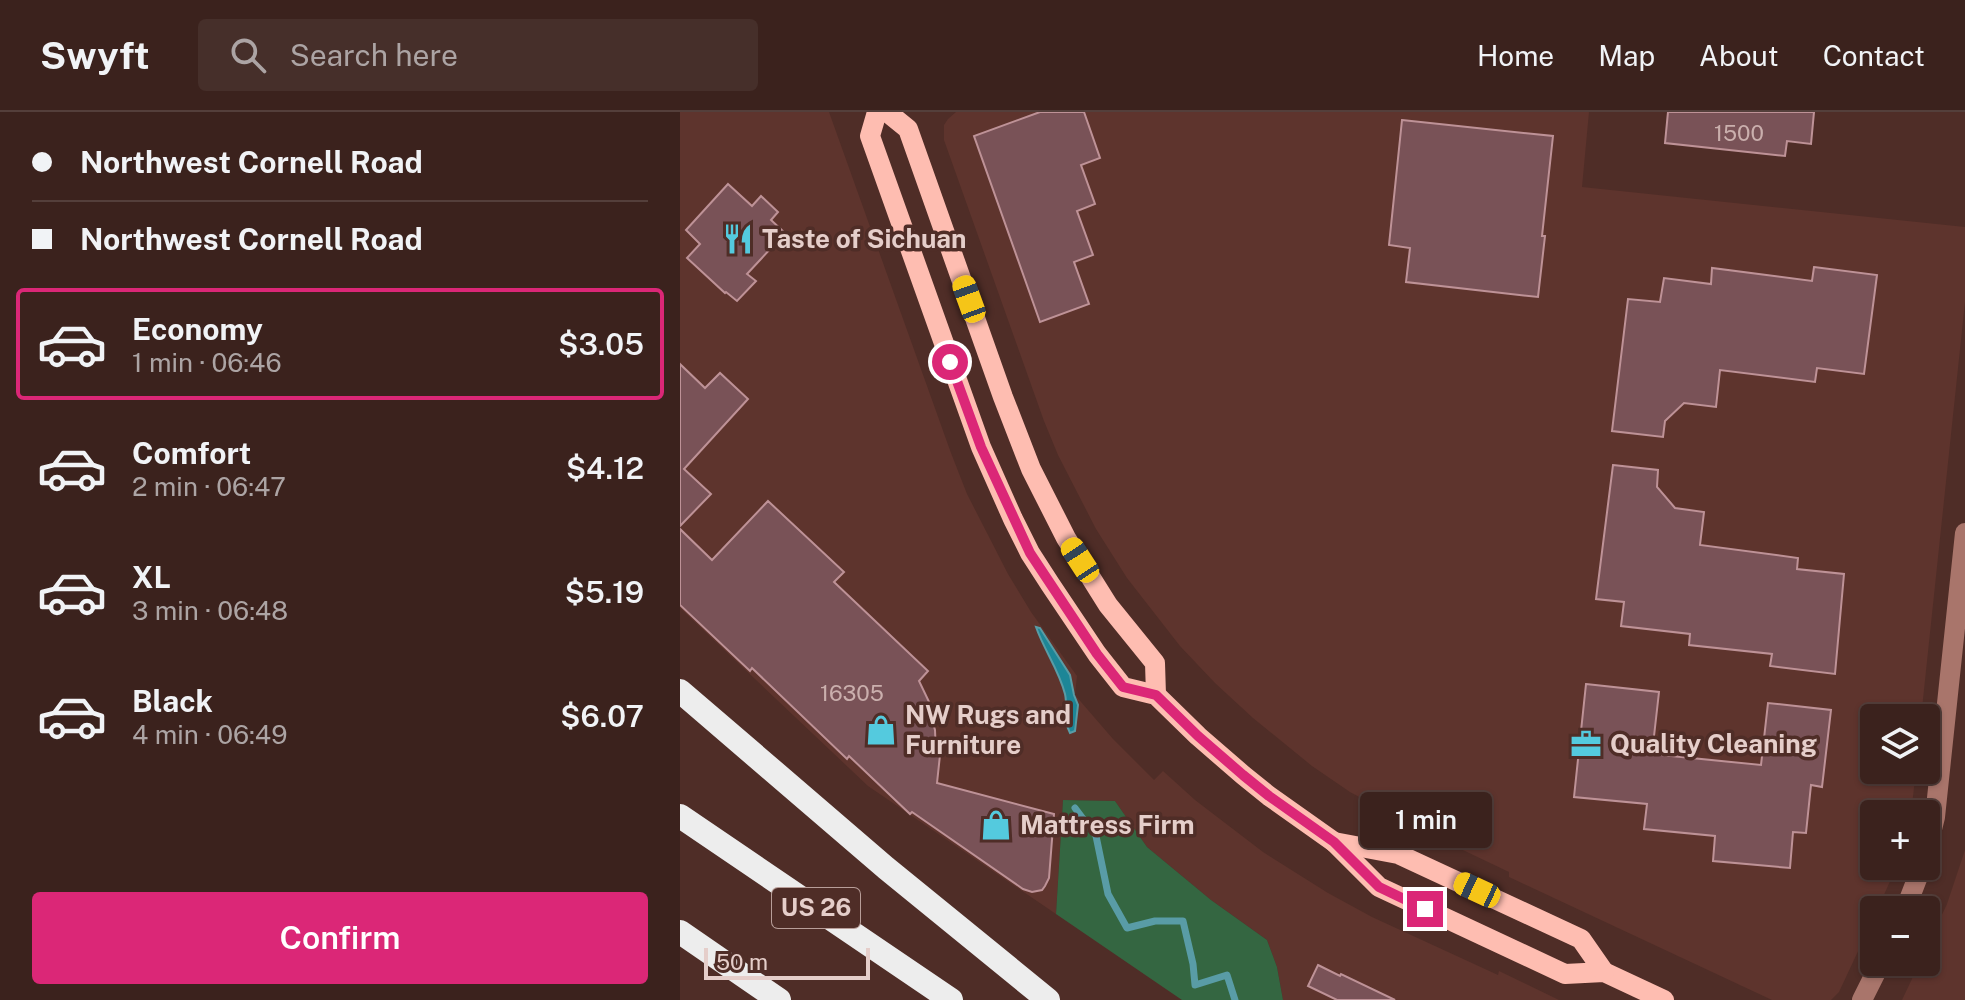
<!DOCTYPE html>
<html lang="en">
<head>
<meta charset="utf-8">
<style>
	body { margin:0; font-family:"Public Sans",sans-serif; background:#462f2a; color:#f1f3f6; height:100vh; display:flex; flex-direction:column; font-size:30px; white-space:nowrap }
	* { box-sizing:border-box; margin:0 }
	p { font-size:26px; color:#aca4a4 }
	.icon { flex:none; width:44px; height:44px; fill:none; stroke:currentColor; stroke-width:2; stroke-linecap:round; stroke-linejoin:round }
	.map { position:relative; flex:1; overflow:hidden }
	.drawer { display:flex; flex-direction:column; background:#3b221d; width:680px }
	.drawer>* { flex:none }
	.guide { display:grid; align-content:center; height:176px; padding:0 32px; background:#3b221d }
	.controls { position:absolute; left:1180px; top:592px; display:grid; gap:16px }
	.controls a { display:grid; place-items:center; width:80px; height:80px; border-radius:8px; background:#3b221d; box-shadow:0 2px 6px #0004,0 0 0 2px #543f3b; font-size:40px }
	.scale { position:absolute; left:24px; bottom:20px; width:166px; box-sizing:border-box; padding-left:8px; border:4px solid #e5ceca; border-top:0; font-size:22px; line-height:28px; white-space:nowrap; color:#e5ceca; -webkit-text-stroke:6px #4f2d27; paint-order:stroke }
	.end { position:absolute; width:36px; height:36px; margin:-18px; border:10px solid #db2777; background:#fff; box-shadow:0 0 0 4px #fff }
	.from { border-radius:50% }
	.bubble { position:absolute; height:56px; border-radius:8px; background:#3b221d; box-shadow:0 2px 6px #0004,0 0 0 2px #543f3b; font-size:26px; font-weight:600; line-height:56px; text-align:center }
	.car { position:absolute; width:24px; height:48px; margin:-24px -12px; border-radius:10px; box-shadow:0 0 6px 2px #0007; background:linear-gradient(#f5c518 24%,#345 0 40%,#f5c518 0 76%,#345 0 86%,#f5c518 0) }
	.guide b { display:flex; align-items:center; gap:28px; height:76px; font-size:30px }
	.guide b+b { border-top:2px solid #543f3b }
	.guide i { width:20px; height:20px; background:#f1f3f6 }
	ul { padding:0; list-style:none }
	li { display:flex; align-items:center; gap:24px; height:112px; margin:0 16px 12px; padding:0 16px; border:4px solid transparent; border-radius:8px }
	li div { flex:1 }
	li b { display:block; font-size:30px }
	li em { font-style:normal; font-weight:600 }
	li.active { border-color:#db2777 }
	li>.icon { width:72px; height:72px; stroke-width:1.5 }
	.primary-button { display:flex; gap:16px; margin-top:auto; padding:16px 32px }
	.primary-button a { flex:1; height:92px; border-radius:8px; background:#db2777; color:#fff; font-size:32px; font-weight:600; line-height:92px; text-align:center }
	header { display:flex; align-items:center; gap:48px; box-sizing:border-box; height:112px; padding:0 40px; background:#3b221d; border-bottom:2px solid #543f3b }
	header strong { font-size:38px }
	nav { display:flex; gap:44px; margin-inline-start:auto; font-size:28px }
	.search { width:560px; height:72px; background:#462f2a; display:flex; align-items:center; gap:20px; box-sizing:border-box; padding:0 28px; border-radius:8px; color:#aca4a4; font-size:30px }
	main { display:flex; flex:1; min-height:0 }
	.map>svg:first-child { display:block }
	.built { fill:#5e342d }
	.green { fill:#346641 }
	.water { fill:#1d8697; stroke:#599ca6; stroke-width:2 }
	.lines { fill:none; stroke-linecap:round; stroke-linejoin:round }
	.stream { stroke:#599ca6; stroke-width:7 }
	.building { fill:#795257; stroke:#be9297; stroke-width:2 }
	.minor { stroke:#a9756b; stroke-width:20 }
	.major { stroke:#febdb1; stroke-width:20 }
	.highway { stroke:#ededed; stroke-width:24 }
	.route { stroke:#db2777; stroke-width:10 }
	.labels { text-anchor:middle; stroke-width:7; stroke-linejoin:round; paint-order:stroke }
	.number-label { font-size:22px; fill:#caafad }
	.shield { fill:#4f2d27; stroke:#b89e99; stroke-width:2 }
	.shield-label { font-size:24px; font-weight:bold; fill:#e5ceca }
	.poi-label { font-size:26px; font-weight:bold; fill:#e5ceca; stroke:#4f2d27; text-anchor:start }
</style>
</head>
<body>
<header>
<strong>Swyft</strong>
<div class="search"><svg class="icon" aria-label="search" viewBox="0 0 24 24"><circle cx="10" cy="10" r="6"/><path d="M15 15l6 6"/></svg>Search here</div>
<nav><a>Home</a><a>Map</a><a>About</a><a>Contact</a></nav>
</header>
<main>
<section class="drawer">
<div class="guide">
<b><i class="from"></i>Northwest Cornell Road</b>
<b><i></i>Northwest Cornell Road</b>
</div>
<ul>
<li class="active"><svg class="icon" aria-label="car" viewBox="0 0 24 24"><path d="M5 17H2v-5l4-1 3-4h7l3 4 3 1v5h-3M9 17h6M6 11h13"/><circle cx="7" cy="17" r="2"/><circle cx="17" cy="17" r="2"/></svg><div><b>Economy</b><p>1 min · 06:46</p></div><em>$3.05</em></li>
<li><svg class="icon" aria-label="car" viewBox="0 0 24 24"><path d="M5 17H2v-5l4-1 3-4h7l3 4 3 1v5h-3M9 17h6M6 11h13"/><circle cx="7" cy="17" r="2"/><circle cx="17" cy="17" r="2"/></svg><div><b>Comfort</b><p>2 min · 06:47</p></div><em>$4.12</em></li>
<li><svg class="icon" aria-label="car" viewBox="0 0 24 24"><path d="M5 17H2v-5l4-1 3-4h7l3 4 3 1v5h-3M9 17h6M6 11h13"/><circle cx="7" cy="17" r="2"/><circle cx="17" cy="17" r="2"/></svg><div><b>XL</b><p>3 min · 06:48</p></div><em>$5.19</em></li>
<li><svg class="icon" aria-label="car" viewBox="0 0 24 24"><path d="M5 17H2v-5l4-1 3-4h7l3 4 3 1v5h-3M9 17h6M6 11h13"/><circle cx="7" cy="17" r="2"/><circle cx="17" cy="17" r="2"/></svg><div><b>Black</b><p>4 min · 06:49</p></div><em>$6.07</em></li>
</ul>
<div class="primary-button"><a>Confirm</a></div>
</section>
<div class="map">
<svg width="1285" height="888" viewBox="0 0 1285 888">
	<rect width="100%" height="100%" fill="#4f2d27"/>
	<!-- built -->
	<g class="built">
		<polygon points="0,0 149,0 271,341 287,382 328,462 351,500 397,564 395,583 433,627 474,668 483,659 515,688 583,740 648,781 692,805 818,863 819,859 879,888 603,888 597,855 587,828 531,788 467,735 435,689 383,688 376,802 188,674 0,496"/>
		<polygon points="276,0 909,0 902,75 1285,115 1285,190 1241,606 1194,606 1194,658 1236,658 1231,702 1194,702 1194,754 1217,754 1197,798 1194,798 1194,805 1159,880 1151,888 1092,888 829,765 829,760 743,719 670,680 632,654 573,606 535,571 500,534 447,466 416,417 378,343 364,309 264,28 264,13 268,7"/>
		<polygon points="1285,738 1285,888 1222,888 1240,850 1246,850 1246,837 1267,792"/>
	</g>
	<!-- green -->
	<polygon class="green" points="383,688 435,689 467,735 531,788 587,828 597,855 603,888 502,888 376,802"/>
	<!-- water -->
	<path class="water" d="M 356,515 L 360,516 L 390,563 L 394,583 L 398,593 L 395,619 L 390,621 C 383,609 388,595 385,582 C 379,558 364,538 356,515 Z"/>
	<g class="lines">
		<!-- stream -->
		<polyline class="stream" points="395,696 416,724 428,782 447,816 475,809 503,809 513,852 515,873 547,863 555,888"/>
	</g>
	<!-- building -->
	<g class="building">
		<polygon points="360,0 404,0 420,46 401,53 415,92 397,99 413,143 394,150 409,192 360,210 294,24"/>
		<polygon points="988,0 1134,0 1131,32 1107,29 1105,44 985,31"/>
		<polygon points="722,8 873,24 862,124 865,124 858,185 726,170 730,136 709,133"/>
		<polygon points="48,72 72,94 81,84 98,100 91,108 105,121 67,162 76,169 57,189 46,180 45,181 7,146 20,132 6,118"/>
		<polygon points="1134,155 1197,163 1184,262 1137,256 1135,270 1040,258 1036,295 1004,291 985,309 983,325 932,319 948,187 980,190 984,166 1031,172 1032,156 1132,169"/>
		<polygon points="0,252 25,276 40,261 68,287 4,357 31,382 0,414"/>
		<polygon points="933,353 978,358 977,375 995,396 1024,400 1020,433 1118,446 1117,457 1164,462 1155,562 1090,554 1092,542 1009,533 1010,522 941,514 944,490 916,487"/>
		<polygon points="88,389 164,460 154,470 248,559 239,569 251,594 248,595 255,618 256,643 260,643 257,671 374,702 369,766 365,774 362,778 352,780 343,777 232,700 230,702 169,644 167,647 72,556 70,559 0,493 0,417 32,448"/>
		<polygon points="906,572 979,580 972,642 1081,653 1088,591 1151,598 1142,675 1131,673 1126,721 1113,720 1110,756 1033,749 1035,724 964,717 967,692 894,685"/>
		<polygon points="638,853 660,864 661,862 715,888 657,888 628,874"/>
	</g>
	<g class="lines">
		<!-- minor -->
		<g class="minor">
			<polyline points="1246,741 1255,705 1285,421"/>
			<polyline points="1225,798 1242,754"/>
			<polyline points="1182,888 1201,850"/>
		</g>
		<!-- major -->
		<g class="major">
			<polyline points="197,0 190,24 301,335 333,407 350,441 370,472 417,542 443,575 476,583 518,624 563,663 589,684 654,730 699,775 885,862 924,860 984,888"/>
			<polyline points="207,0 228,17 323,285 351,357 386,426 428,493 475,551 476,583"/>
			<polyline points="654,730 718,742 901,827 924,860"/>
		</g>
		<!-- highway -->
		<g class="highway">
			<polyline points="0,579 206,756 368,888"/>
			<polyline points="0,704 271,888"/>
			<polyline points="0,820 99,888"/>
		</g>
	</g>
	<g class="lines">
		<!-- route -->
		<polyline class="route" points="270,250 301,335 350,441 417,542 443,575 476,583 518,624 563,663 589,684 654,730 699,775 745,797"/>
	</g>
	<!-- icons -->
	<defs>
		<g id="restaurant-bare" transform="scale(2.4)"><path d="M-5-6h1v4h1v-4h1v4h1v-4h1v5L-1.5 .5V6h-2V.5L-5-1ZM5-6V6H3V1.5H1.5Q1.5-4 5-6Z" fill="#54cade" stroke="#4f2d27" stroke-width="2.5" paint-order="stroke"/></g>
		<g id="shop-bare" transform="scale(2.4)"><path d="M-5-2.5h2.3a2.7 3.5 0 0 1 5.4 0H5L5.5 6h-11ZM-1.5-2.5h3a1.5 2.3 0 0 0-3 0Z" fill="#54cade" stroke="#4f2d27" stroke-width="2.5" paint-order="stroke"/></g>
		<g id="office-bare" transform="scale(2.4)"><path d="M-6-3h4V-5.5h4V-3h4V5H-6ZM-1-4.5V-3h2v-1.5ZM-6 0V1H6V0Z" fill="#54cade" stroke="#4f2d27" stroke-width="2.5" paint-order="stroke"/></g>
	</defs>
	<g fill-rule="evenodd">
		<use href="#restaurant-bare" x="58" y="127"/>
		<use href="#shop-bare" x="201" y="618"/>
		<use href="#office-bare" x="906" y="632"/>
		<use href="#shop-bare" x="316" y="713"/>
	</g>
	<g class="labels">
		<!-- number labels -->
		<g class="number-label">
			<text x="1059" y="29">1500</text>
			<text x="172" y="589">16305</text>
		</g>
		<!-- shield labels -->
		<rect class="shield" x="92" y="776" width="88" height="40" rx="6"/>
		<g class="shield-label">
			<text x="136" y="804">US 26</text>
		</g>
		<!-- poi labels -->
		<g class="poi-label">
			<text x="82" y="136">Taste of Sichuan</text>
			<text x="225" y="612">NW Rugs and<tspan x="225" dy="30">Furniture</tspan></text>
			<text x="930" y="641">Quality Cleaning</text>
			<text x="340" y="722">Mattress Firm</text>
		</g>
	</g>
</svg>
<div class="controls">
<a><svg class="icon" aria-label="layers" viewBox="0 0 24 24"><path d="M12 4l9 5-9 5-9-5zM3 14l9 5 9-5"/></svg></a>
<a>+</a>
<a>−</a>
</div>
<div class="scale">50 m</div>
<i class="end from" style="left:270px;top:250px"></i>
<i class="end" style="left:745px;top:797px"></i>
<div class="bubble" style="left:680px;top:680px;width:132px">1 min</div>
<i class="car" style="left:289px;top:187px;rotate:340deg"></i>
<i class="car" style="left:400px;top:448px;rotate:327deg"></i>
<i class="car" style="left:797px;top:778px;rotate:295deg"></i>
</div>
</main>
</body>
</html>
